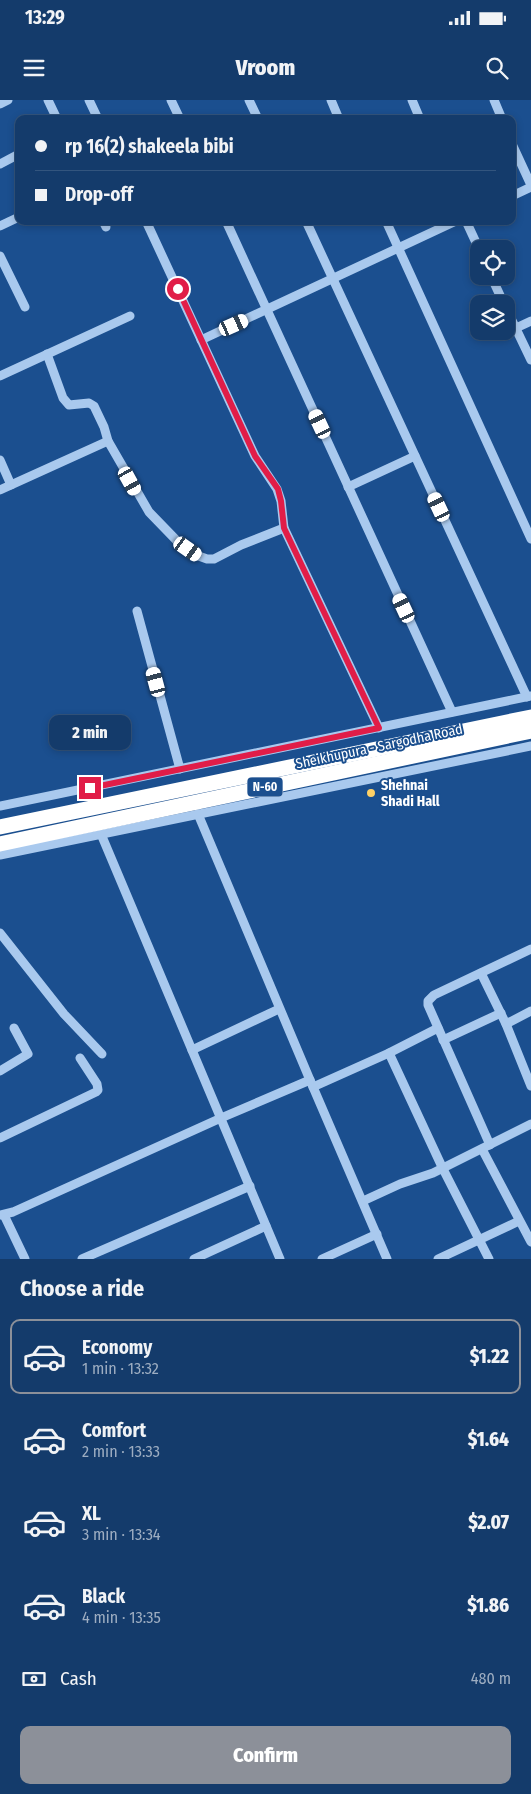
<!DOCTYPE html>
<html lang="en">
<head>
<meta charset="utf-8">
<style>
	body { margin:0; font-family:"Fira Sans Condensed",sans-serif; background:#214673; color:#f1f3f6; height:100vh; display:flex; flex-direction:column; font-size:19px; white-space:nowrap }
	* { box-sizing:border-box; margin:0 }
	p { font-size:16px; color:#9dadc1 }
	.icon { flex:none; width:28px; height:28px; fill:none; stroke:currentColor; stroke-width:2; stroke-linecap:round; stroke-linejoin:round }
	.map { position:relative; height:1159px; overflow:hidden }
	.drawer { display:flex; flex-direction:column; background:#143b6b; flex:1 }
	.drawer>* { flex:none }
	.banner { position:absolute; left:15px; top:15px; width:501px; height:110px; border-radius:10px; box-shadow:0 2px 8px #0003,0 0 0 1px #33557e; display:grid; align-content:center; height:110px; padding:0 20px; background:#143b6b }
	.controls { position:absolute; left:470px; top:140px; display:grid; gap:10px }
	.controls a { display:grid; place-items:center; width:45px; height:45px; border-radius:10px; background:#143b6b; box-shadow:0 2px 8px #0003,0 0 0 1px #33557e; font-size:25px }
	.end { position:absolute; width:22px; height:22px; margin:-11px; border:6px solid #e11d48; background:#fff; box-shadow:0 0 0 2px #fff }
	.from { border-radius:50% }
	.bubble { position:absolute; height:35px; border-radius:10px; background:#143b6b; box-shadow:0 2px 8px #0003,0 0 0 1px #33557e; font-size:16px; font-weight:800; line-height:35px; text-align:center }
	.car { position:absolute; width:15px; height:30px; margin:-15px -8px; border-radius:6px; box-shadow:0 0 4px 1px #0007; background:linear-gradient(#fff 24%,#345 0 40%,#fff 0 76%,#345 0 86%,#fff 0) }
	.banner b { display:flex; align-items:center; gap:18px; height:48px; font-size:19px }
	.banner b+b { border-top:1px solid #33557e }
	.banner i { width:12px; height:12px; background:#f1f3f6 }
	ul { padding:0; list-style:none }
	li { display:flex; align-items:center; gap:15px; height:75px; margin:0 10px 8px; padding:0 10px; border:2px solid transparent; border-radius:10px }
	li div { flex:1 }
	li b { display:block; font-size:19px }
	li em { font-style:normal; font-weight:800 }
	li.on { border-color:#8c9099 }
	li>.icon { width:45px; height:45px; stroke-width:1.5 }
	h2 { padding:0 20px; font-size:22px; line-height:60px }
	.pay { display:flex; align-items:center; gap:12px; height:55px; padding:0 20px; font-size:19px }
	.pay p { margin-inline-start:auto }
	.button { display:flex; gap:10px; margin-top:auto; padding:10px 20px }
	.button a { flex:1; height:58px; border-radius:10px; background:#8c9099; color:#fff; font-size:20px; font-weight:800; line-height:58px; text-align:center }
	.status { display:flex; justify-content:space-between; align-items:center; height:35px; padding:0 25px; background:#143b6b; direction:ltr }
	.status svg { height:14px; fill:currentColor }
	header { display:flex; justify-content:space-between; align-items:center; height:65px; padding:0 20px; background:#143b6b; font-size:22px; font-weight:800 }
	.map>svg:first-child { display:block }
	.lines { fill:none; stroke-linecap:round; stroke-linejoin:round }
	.minor { stroke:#a9c9ee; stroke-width:9 }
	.highway { stroke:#fff; stroke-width:15 }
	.route { stroke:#e11d48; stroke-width:6 }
	.poi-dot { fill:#ffd166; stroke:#1b4f8f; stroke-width:2 }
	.labels { text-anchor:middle; stroke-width:4; stroke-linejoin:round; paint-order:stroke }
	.shield { fill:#1b4f8f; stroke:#bbcadd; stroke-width:1 }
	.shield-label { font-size:12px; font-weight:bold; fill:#fff }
	.street-label { font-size:14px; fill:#fff; stroke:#1b4f8f }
	.poi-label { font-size:14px; font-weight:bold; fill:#fff; stroke:#1b4f8f; text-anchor:start }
</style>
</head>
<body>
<div class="status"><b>13:29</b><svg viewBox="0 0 49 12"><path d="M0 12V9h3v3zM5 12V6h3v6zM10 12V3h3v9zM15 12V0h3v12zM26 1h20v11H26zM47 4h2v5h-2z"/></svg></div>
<header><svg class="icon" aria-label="menu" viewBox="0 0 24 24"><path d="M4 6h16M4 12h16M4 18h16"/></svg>Vroom<svg class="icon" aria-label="search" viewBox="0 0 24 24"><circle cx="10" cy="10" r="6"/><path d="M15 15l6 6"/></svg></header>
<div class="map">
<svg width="531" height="1159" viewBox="0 0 531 1159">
	<rect width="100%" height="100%" fill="#1b4f8f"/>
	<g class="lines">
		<!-- minor -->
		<g class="minor">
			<polyline points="48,0 57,19"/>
			<polyline points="89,0 98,19"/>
			<polyline points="171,0 180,19"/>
			<polyline points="249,0 258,19"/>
			<polyline points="331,0 339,19"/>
			<polyline points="412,0 420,19"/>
			<polyline points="494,0 502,19"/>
			<polyline points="0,4 8,0"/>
			<polyline points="512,44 531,85"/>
			<polyline points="0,64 19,54"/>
			<polyline points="512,96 531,87"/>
			<polyline points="103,121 106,127"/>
			<polyline points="146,121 255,356 277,389 281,401 284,428 379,628"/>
			<polyline points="226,121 452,612"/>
			<polyline points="306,121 527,597"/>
			<polyline points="386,121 531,439"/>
			<polyline points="466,121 479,149"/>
			<polyline points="0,126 19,117"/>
			<polyline points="0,156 25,207"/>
			<polyline points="491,176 504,204"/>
			<polyline points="506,208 531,260"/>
			<polyline points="516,228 531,221"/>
			<polyline points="201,240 456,121"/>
			<polyline points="47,254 63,298 69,305 89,303 94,306 104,327 108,341 149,412 180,444 196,455 207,459 214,459 241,445 284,428"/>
			<polyline points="0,276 130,216"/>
			<polyline points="0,360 11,385"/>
			<polyline points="348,387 415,356"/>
			<polyline points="0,390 108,341"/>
			<polyline points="137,511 180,669"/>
			<polyline points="0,706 531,596"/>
			<polyline points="198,714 310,980 387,1159"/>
			<polyline points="101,734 280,1159"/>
			<polyline points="0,755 531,646"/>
			<polyline points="0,833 64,914 102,954"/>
			<polyline points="481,873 506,924 531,986"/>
			<polyline points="506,924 531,911"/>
			<polyline points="443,940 501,913"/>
			<polyline points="192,950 279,909"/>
			<polyline points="389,953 443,1069 489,1159"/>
			<polyline points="0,971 28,954 14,928"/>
			<polyline points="313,987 389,953 438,928"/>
			<polyline points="0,1038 96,992 98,990 97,984 80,958"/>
			<polyline points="490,1045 428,905 428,901 434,895 531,849"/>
			<polyline points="482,1049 531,1142"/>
			<polyline points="363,1101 400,1084 433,1073 531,1024"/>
			<polyline points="0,1115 13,1112 221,1018 310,980"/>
			<polyline points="4,1115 25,1159"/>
			<polyline points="82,1159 250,1086"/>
			<polyline points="194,1159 266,1126"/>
			<polyline points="322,1159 377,1134"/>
			<polyline points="438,1159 519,1121"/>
		</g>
		<!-- highway -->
		<g class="highway">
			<polyline points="0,727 531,617"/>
			<polyline points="0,744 531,631"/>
		</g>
	</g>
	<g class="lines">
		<!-- route -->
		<polyline class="route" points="90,688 379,628 284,428 281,401 278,389 255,356 178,189"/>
	</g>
	<!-- markers -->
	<circle class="poi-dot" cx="371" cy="693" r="5"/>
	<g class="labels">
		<!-- shield labels -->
		<rect class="shield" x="247.5" y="677.5" width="35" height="19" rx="4"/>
		<g class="shield-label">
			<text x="265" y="691">N-60</text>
		</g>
		<!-- street labels -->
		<g class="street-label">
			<text transform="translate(379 646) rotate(-12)" y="5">Sheikhupura - Sargodha Road</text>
		</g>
		<!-- poi labels -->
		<g class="poi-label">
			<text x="381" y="690">Shehnai<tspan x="381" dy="16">Shadi Hall</tspan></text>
		</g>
	</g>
</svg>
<div class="controls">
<a><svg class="icon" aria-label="locate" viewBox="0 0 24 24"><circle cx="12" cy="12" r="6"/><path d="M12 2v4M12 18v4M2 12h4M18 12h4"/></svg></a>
<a><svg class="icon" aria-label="layers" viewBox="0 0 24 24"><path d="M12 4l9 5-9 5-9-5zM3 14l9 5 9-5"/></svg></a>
</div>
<i class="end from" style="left:178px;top:189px"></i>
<i class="end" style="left:90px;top:688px"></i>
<div class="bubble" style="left:49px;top:615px;width:82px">2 min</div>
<i class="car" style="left:234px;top:225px;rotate:66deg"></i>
<i class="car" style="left:320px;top:324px;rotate:335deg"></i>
<i class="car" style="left:130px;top:381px;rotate:151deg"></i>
<i class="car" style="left:439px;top:407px;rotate:335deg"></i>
<i class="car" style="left:188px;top:449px;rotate:125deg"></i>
<i class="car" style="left:404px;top:508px;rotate:335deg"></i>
<i class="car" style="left:156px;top:582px;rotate:345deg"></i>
<div class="banner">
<b><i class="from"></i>rp 16(2) shakeela bibi</b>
<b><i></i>Drop-off</b>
</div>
</div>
<section class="drawer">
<h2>Choose a ride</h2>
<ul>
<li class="on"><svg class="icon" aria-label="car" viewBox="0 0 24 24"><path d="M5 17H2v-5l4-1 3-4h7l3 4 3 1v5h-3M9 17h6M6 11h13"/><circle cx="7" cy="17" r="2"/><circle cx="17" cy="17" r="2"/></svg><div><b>Economy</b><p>1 min · 13:32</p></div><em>$1.22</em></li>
<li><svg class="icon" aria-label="car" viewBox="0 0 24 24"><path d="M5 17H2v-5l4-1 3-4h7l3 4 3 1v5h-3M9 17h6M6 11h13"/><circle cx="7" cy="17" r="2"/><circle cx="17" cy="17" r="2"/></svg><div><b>Comfort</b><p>2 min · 13:33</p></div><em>$1.64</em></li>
<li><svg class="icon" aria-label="car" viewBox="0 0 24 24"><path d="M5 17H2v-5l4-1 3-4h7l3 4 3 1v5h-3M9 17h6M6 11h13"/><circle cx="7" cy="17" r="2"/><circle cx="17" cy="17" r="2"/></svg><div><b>XL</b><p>3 min · 13:34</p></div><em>$2.07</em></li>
<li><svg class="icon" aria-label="car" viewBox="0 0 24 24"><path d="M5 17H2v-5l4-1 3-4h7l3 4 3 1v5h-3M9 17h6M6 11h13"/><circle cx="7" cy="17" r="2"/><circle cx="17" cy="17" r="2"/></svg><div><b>Black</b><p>4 min · 13:35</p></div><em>$1.86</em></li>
</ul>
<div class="pay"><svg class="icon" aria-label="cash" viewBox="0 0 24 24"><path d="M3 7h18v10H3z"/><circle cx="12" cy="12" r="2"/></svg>Cash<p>480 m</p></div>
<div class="button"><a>Confirm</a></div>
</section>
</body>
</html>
